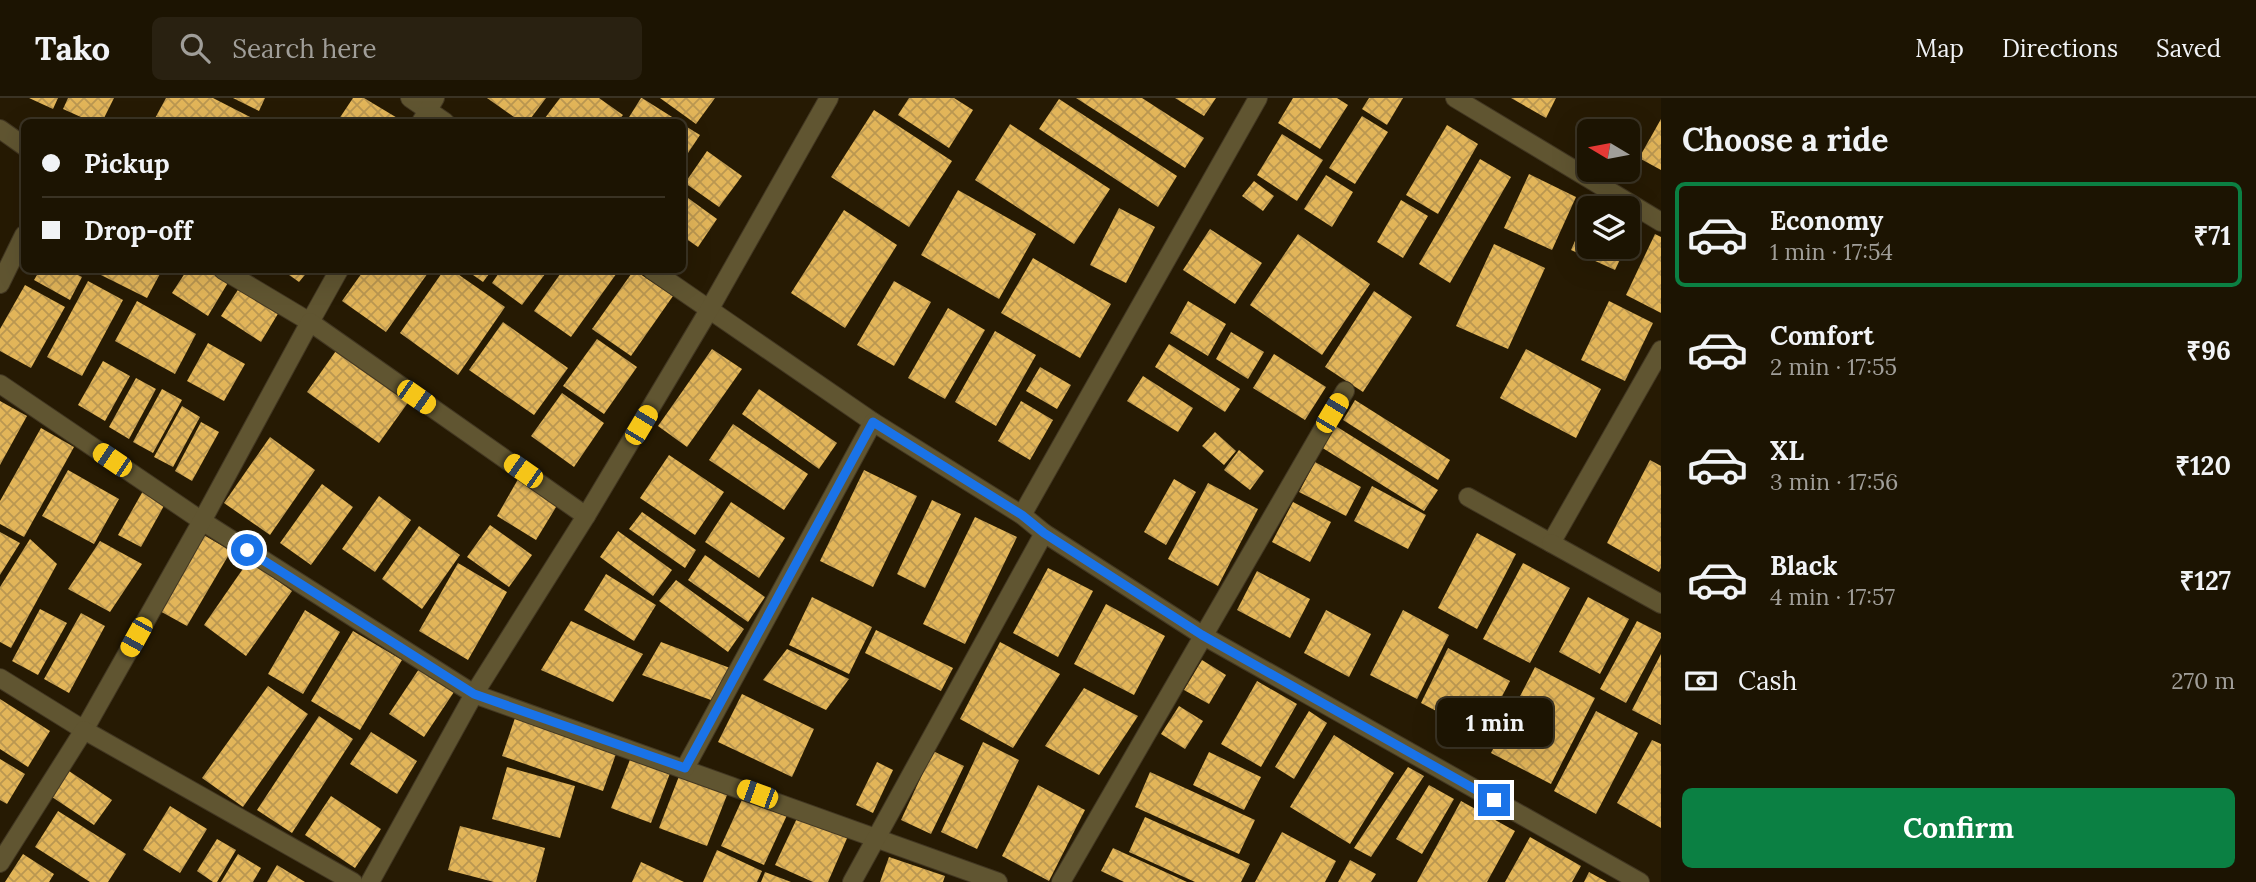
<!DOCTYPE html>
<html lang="en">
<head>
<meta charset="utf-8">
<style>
	body { margin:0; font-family:Lora,serif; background:#292111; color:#f1f3f6; height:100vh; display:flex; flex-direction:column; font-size:26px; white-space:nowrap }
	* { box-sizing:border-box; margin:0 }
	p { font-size:23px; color:#a09e99 }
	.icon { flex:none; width:38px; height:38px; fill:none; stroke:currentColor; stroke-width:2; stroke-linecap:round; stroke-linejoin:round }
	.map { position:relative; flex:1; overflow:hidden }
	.drawer { display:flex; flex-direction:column; background:#1c1402; width:595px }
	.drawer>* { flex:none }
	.guide { position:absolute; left:21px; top:21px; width:665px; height:154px; border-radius:10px; box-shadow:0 7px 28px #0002,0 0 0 2px #3a3324; display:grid; align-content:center; height:154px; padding:0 21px; background:#1c1402 }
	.needle { width:46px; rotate:280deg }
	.buttons { position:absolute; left:1577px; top:21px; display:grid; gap:14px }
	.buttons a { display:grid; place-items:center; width:63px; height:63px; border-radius:10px; background:#1c1402; box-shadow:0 7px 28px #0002,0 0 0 2px #3a3324; font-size:35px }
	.end { position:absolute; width:32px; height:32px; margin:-16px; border:9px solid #1a73e8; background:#fff; box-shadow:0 0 0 4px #fff }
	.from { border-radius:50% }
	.bubble { position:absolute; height:49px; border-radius:10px; background:#1c1402; box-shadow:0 7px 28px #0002,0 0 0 2px #3a3324; font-size:23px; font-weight:700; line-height:49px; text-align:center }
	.car { position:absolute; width:21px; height:42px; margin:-21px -10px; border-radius:9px; box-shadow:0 0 5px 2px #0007; background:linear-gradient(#f5c518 24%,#345 0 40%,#f5c518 0 76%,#345 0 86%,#f5c518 0) }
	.guide b { display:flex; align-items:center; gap:24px; height:66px; font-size:26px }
	.guide b+b { border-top:2px solid #3a3324 }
	.guide i { width:18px; height:18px; background:#f1f3f6 }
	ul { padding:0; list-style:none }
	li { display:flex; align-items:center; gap:21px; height:105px; margin:0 14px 10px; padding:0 7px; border:4px solid transparent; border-radius:10px }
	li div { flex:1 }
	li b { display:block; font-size:26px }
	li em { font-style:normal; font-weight:700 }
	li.selected { border-color:#0b8043 }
	li>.icon { width:63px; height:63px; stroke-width:1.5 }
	h2 { padding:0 21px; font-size:32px; line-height:84px }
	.pay { display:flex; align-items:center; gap:18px; height:77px; padding:0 21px; font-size:26px }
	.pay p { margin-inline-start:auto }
	.button { display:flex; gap:14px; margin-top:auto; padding:14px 21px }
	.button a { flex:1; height:80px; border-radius:10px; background:#0b8043; color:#fff; font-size:28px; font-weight:700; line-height:80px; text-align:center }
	header { display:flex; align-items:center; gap:42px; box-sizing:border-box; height:98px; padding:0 35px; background:#1c1402; border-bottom:2px solid #3a3324 }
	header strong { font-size:33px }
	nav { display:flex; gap:38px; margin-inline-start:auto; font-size:24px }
	.search { width:490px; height:63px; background:#292111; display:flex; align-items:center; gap:18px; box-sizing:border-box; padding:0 24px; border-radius:10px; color:#a09e99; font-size:26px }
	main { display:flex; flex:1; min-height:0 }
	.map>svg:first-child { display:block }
	.building { fill:url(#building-cross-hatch) }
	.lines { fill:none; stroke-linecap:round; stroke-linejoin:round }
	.street-casing { stroke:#423722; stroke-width:20 }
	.street { stroke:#605531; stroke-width:18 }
	.route { stroke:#1a73e8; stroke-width:9 }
</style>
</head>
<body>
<header>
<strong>Tako</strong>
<div class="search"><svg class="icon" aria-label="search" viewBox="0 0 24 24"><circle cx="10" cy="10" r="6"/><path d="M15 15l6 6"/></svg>Search here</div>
<nav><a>Map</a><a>Directions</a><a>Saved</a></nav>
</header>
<main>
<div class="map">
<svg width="1661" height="784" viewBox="0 0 1661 784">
	<defs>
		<pattern id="building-cross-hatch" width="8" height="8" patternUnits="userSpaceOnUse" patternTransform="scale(1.75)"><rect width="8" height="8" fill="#e2b559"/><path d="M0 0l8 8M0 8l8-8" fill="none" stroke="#ba9751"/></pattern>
	</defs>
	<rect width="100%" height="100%" fill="#261a03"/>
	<!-- building -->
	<g class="building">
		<polygon points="29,0 58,0 53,11"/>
		<polygon points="68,0 114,0 102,24 92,24 63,11"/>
		<polygon points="166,0 213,0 252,20 249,24 153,24"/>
		<polygon points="233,0 265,0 259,13"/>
		<polygon points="353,0 364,0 399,21 397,24 337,24"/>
		<polygon points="487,0 546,0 528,24 521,24"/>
		<polygon points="560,0 599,0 623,17 617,24 542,24"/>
		<polygon points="641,0 642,0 680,24 626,24"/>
		<polygon points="660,0 715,0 696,26"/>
		<polygon points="909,0 954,0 973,12 949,50 898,17"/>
		<polygon points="1076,0 1142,0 1204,40 1185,70"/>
		<polygon points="1175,0 1216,0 1204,18"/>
		<polygon points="1293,0 1337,0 1348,7 1320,51 1278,25"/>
		<polygon points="1369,0 1403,0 1387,27 1362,11"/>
		<polygon points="1511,0 1556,0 1546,20"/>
		<polygon points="1059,1 1177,78 1158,109 1039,31"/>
		<polygon points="874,12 952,63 909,129 831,79"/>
		<polygon points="1362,18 1388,34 1355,86 1329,70"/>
		<polygon points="1661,21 1661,72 1639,60"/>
		<polygon points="682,26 700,37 682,64"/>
		<polygon points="1010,26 1110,91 1074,146 975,82"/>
		<polygon points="1447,27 1478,46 1438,116 1406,97"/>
		<polygon points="1282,36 1323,62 1297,103 1257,77"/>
		<polygon points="707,53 742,78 719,109 685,85"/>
		<polygon points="1480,61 1511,79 1450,185 1419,166"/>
		<polygon points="1529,76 1576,99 1552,152 1504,130"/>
		<polygon points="1326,77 1353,94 1332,129 1304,111"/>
		<polygon points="1254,83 1274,98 1263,113 1242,98"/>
		<polygon points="958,92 1036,136 999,201 921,157"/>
		<polygon points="688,100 717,121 698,149 682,138 682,107"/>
		<polygon points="1401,102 1428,118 1403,160 1377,144"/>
		<polygon points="1119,110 1155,129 1126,185 1090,167"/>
		<polygon points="1589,111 1589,149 1626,149 1615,172 1571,152"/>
		<polygon points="844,112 897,147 845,230 791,195"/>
		<polygon points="1210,131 1262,165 1235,206 1183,172"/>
		<polygon points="1298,136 1370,186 1322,257 1250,207"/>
		<polygon points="1655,136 1661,139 1661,215 1626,197"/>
		<polygon points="1494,146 1545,170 1508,251 1456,228"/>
		<polygon points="1033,160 1111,206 1080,260 1001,215"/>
		<polygon points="40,172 68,172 82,179 70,202 34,182"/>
		<polygon points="91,172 162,172 147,200"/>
		<polygon points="187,172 222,172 232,178 208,218 172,195"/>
		<polygon points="282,172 309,172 299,184"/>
		<polygon points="364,172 430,172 386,234 342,203"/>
		<polygon points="444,172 452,172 505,209 458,277 400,235"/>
		<polygon points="466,172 492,172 483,184"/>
		<polygon points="501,172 548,172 522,207 492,185"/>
		<polygon points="563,172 619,172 571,239 534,213"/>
		<polygon points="634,172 673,198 631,258 592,231"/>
		<polygon points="88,183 123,202 82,278 47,259"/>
		<polygon points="894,183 931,204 894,268 857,247"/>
		<polygon points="243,184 282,209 261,244 221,218"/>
		<polygon points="25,187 65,209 31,270 0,253 0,231"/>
		<polygon points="1374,193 1412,219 1363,294 1325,269"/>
		<polygon points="137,203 196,236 175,276 115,243"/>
		<polygon points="1188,203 1226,226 1208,258 1170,235"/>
		<polygon points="1609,203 1653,225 1625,283 1581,262"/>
		<polygon points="948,210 985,232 945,301 908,280"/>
		<polygon points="503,224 568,270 534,317 469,272"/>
		<polygon points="995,233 1036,257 996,328 955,304"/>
		<polygon points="1231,234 1264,254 1248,281 1216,261"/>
		<polygon points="345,240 417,292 379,345 307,294"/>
		<polygon points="597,241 637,269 604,316 563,288"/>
		<polygon points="208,245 245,266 224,303 187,283"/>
		<polygon points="1169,246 1240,291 1225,314 1155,269"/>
		<polygon points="712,251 742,271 687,349 658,328"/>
		<polygon points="1526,251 1601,291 1576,340 1500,300"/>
		<polygon points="1274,256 1326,289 1305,322 1253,290"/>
		<polygon points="103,263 130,278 105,323 78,307"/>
		<polygon points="1040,269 1071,287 1057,311 1026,293"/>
		<polygon points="1143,278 1193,310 1178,334 1127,303"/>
		<polygon points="136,280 156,291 129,341 109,329"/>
		<polygon points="162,291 182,302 153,355 133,344"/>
		<polygon points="759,291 837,345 819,371 742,316"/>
		<polygon points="562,295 604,325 574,369 531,338"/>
		<polygon points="1355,302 1450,362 1438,382 1343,322"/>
		<polygon points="0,303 27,318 0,367"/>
		<polygon points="1021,303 1053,322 1030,362 998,343"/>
		<polygon points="182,308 200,319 173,369 154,359"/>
		<polygon points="201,324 219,334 192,383 175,373"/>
		<polygon points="733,326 808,376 784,412 709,362"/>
		<polygon points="1334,327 1438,392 1424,413 1321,349"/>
		<polygon points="41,330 74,349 24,439 0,426 0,403"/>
		<polygon points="1215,334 1236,353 1224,367 1202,348"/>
		<polygon points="270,339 315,372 270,437 224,405"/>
		<polygon points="1239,352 1264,373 1250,392 1224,372"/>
		<polygon points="669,357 724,394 695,437 640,400"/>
		<polygon points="1650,362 1661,368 1661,470 1659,474 1607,445"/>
		<polygon points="1315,364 1361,389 1346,418 1299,394"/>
		<polygon points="68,372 119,401 94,446 42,418"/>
		<polygon points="864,372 917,398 873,489 820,463"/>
		<polygon points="521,376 561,401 536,442 497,418"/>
		<polygon points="1174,381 1196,394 1166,447 1144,434"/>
		<polygon points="1208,385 1258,411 1218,488 1168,461"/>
		<polygon points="322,386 353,409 311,467 280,445"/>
		<polygon points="1372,388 1426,417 1408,451 1354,423"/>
		<polygon points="143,393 165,406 141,449 118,437"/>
		<polygon points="379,398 411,422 375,474 342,451"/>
		<polygon points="932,402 961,416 925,490 897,476"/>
		<polygon points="731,404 785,440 759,480 705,444"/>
		<polygon points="1293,404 1331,424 1310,464 1272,444"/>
		<polygon points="642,414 696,452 685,470 629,431"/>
		<polygon points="975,419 1017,439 965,546 923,526"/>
		<polygon points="490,427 532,457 509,489 467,459"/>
		<polygon points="419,428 460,457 422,511 382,481"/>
		<polygon points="618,433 672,472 653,498 600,459"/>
		<polygon points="0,434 20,445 0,477"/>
		<polygon points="1477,435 1516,456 1477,531 1438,510"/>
		<polygon points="202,436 231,453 187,528 158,512"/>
		<polygon points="30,441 57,466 11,550 0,544 0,489"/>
		<polygon points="100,443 142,466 110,514 68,491"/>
		<polygon points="705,457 765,499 748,524 688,482"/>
		<polygon points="249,462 292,493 246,558 204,527"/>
		<polygon points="458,465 507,494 468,562 419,533"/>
		<polygon points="1523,465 1570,490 1530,565 1483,541"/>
		<polygon points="1048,470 1093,493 1058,559 1013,535"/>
		<polygon points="1257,473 1310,501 1290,540 1237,512"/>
		<polygon points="606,476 656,507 634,543 584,512"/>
		<polygon points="676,482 744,531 728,554 659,503"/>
		<polygon points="812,499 872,529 849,576 789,547"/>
		<polygon points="1588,499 1629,521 1600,576 1559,554"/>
		<polygon points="1106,506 1165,538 1134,597 1074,566"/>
		<polygon points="40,511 67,525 38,577 12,563"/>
		<polygon points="305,512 340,534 303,596 268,576"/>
		<polygon points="1326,512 1371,536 1349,579 1304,555"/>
		<polygon points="1403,512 1449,537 1417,601 1370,577"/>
		<polygon points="81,515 105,528 69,595 44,581"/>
		<polygon points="571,523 643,556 613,604 541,572"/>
		<polygon points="1637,523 1661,535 1661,540 1626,605 1600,591"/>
		<polygon points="876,532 953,570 941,593 865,555"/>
		<polygon points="353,533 402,562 360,632 311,603"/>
		<polygon points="661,544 730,570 711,602 642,577"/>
		<polygon points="1000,544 1060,576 1013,650 960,621"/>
		<polygon points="1448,550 1510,583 1482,637 1421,605"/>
		<polygon points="787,551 849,581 826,612 763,582"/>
		<polygon points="1661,556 1661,627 1632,612"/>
		<polygon points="1202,562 1226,577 1209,606 1184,592"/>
		<polygon points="1535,569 1595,600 1551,686 1491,655"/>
		<polygon points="419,571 454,594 424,639 389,616"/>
		<polygon points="1257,583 1297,606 1261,669 1221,646"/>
		<polygon points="268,588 308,616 243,709 202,680"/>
		<polygon points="1084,590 1138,618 1099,677 1045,648"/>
		<polygon points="742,596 814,631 792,679 718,644"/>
		<polygon points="0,601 50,633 28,669 0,651"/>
		<polygon points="1179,608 1203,623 1185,651 1161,636"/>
		<polygon points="1309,613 1327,625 1294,681 1275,669"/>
		<polygon points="1596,613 1638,635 1596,716 1554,693"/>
		<polygon points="516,617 617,653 603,693 502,658"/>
		<polygon points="319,618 353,641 292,735 257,712"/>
		<polygon points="371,634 417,663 397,696 350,666"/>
		<polygon points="1334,637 1394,675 1350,746 1290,709"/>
		<polygon points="1652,642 1661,646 1661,730 1617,705"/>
		<polygon points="983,644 1019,662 977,751 941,734"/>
		<polygon points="933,653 964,668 931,736 901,722"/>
		<polygon points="633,654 672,670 651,725 611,710"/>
		<polygon points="1209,654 1261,679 1244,712 1193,687"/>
		<polygon points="0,661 25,676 7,706 0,702"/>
		<polygon points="877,664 893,672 873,715 856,707"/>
		<polygon points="507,669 575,688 560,740 492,721"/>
		<polygon points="1408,669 1424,678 1371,759 1354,750"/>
		<polygon points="69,673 112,702 94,727 52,699"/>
		<polygon points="681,673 729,692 707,748 659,730"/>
		<polygon points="1150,674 1255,722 1239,756 1135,709"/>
		<polygon points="1038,687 1085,712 1049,783 1002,758"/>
		<polygon points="1429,687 1454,701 1422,756 1396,741"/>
		<polygon points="745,695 788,715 764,767 721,748"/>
		<polygon points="331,698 381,731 355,770 305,737"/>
		<polygon points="1461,703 1515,733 1487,784 1417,784"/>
		<polygon points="170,708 207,731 180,775 143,752"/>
		<polygon points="58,713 126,756 108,784 90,784 35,749"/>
		<polygon points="799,716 848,738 828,784 813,784 775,767"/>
		<polygon points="1145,719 1250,766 1241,784 1195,784 1129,754"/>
		<polygon points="460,728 545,750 536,784 494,784 448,772"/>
		<polygon points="1282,734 1336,763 1325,784 1255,784"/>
		<polygon points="1530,739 1581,768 1572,784 1505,784"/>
		<polygon points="217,741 236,752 217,784 213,784 197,773"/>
		<polygon points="1113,750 1187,784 1124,784 1101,773"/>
		<polygon points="717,752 762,773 757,784 703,784"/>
		<polygon points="23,756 54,776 49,784 5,784"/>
		<polygon points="238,756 261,770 253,784 221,784"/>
		<polygon points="889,759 945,778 943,784 880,784"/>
		<polygon points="1350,762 1376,776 1371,784 1338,784"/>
		<polygon points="641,764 684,784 632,784"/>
		<polygon points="277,767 305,784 267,784"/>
		<polygon points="765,774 791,784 761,784"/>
		<polygon points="1589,774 1607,784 1584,784"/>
	</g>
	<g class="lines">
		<!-- street casing -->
		<g class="street-casing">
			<g id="street">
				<polyline points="410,0 445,24"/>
				<polyline points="1455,0 1661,124"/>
				<polyline points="421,24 435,0"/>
				<polyline points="0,31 24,48"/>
				<polyline points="223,172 310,224 339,172"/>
				<polyline points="652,172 873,324 1022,417 1044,435 1202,537 1640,784"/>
				<polyline points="0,186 24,137"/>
				<polyline points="0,286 202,423 474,596 998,784"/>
				<polyline points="1468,399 1551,445 1661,252"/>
				<polyline points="1022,417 1258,0"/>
				<polyline points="1551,445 1661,506"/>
				<polyline points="0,580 84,632 202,423 310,224 586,418"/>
				<polyline points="685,670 873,324"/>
				<polyline points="0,765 84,632 353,784"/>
				<polyline points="370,784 474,596 586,418 709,212 829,0"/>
				<polyline points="852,784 1044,435"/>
				<polyline points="1061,784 1345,293"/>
			</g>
		</g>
		<!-- street -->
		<use href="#street" class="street"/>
	</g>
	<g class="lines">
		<!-- route -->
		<polyline class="route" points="247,452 474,596 685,670 873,324 1022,417 1044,435 1202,537 1494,702"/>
	</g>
</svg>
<div class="buttons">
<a><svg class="needle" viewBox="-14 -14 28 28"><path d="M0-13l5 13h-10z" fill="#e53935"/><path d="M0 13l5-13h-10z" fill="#a09e99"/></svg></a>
<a><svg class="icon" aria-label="layers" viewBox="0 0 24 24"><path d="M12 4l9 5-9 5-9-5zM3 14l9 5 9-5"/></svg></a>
</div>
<i class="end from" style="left:247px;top:452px"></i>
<i class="end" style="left:1494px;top:702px"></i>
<div class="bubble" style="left:1437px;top:600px;width:116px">1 min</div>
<i class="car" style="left:416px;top:299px;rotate:125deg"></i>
<i class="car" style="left:1332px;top:315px;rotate:31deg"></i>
<i class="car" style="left:641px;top:327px;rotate:31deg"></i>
<i class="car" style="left:112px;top:362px;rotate:304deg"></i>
<i class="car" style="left:523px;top:373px;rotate:305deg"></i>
<i class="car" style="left:136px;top:539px;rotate:209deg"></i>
<i class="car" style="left:757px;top:696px;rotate:290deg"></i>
<div class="guide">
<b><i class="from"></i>Pickup</b>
<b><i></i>Drop-off</b>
</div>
</div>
<section class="drawer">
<h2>Choose a ride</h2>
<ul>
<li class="selected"><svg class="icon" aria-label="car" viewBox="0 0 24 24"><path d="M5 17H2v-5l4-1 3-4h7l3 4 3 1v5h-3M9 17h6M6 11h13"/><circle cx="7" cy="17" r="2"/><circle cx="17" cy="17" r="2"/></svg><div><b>Economy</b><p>1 min · 17:54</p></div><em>₹71</em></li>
<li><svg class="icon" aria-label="car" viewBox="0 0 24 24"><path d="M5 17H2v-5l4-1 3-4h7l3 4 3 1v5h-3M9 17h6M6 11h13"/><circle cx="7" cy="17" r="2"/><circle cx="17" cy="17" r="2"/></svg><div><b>Comfort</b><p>2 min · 17:55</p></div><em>₹96</em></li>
<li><svg class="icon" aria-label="car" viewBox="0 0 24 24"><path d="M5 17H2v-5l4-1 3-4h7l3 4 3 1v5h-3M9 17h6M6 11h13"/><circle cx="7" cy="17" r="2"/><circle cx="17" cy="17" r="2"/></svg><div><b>XL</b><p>3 min · 17:56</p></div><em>₹120</em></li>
<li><svg class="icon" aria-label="car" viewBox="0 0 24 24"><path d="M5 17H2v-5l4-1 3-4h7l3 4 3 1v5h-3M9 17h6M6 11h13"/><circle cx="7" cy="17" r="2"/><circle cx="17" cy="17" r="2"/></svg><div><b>Black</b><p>4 min · 17:57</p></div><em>₹127</em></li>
</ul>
<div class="pay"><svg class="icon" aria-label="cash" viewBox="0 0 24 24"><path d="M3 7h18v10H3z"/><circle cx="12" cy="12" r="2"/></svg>Cash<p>270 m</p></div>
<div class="button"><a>Confirm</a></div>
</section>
</main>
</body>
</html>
